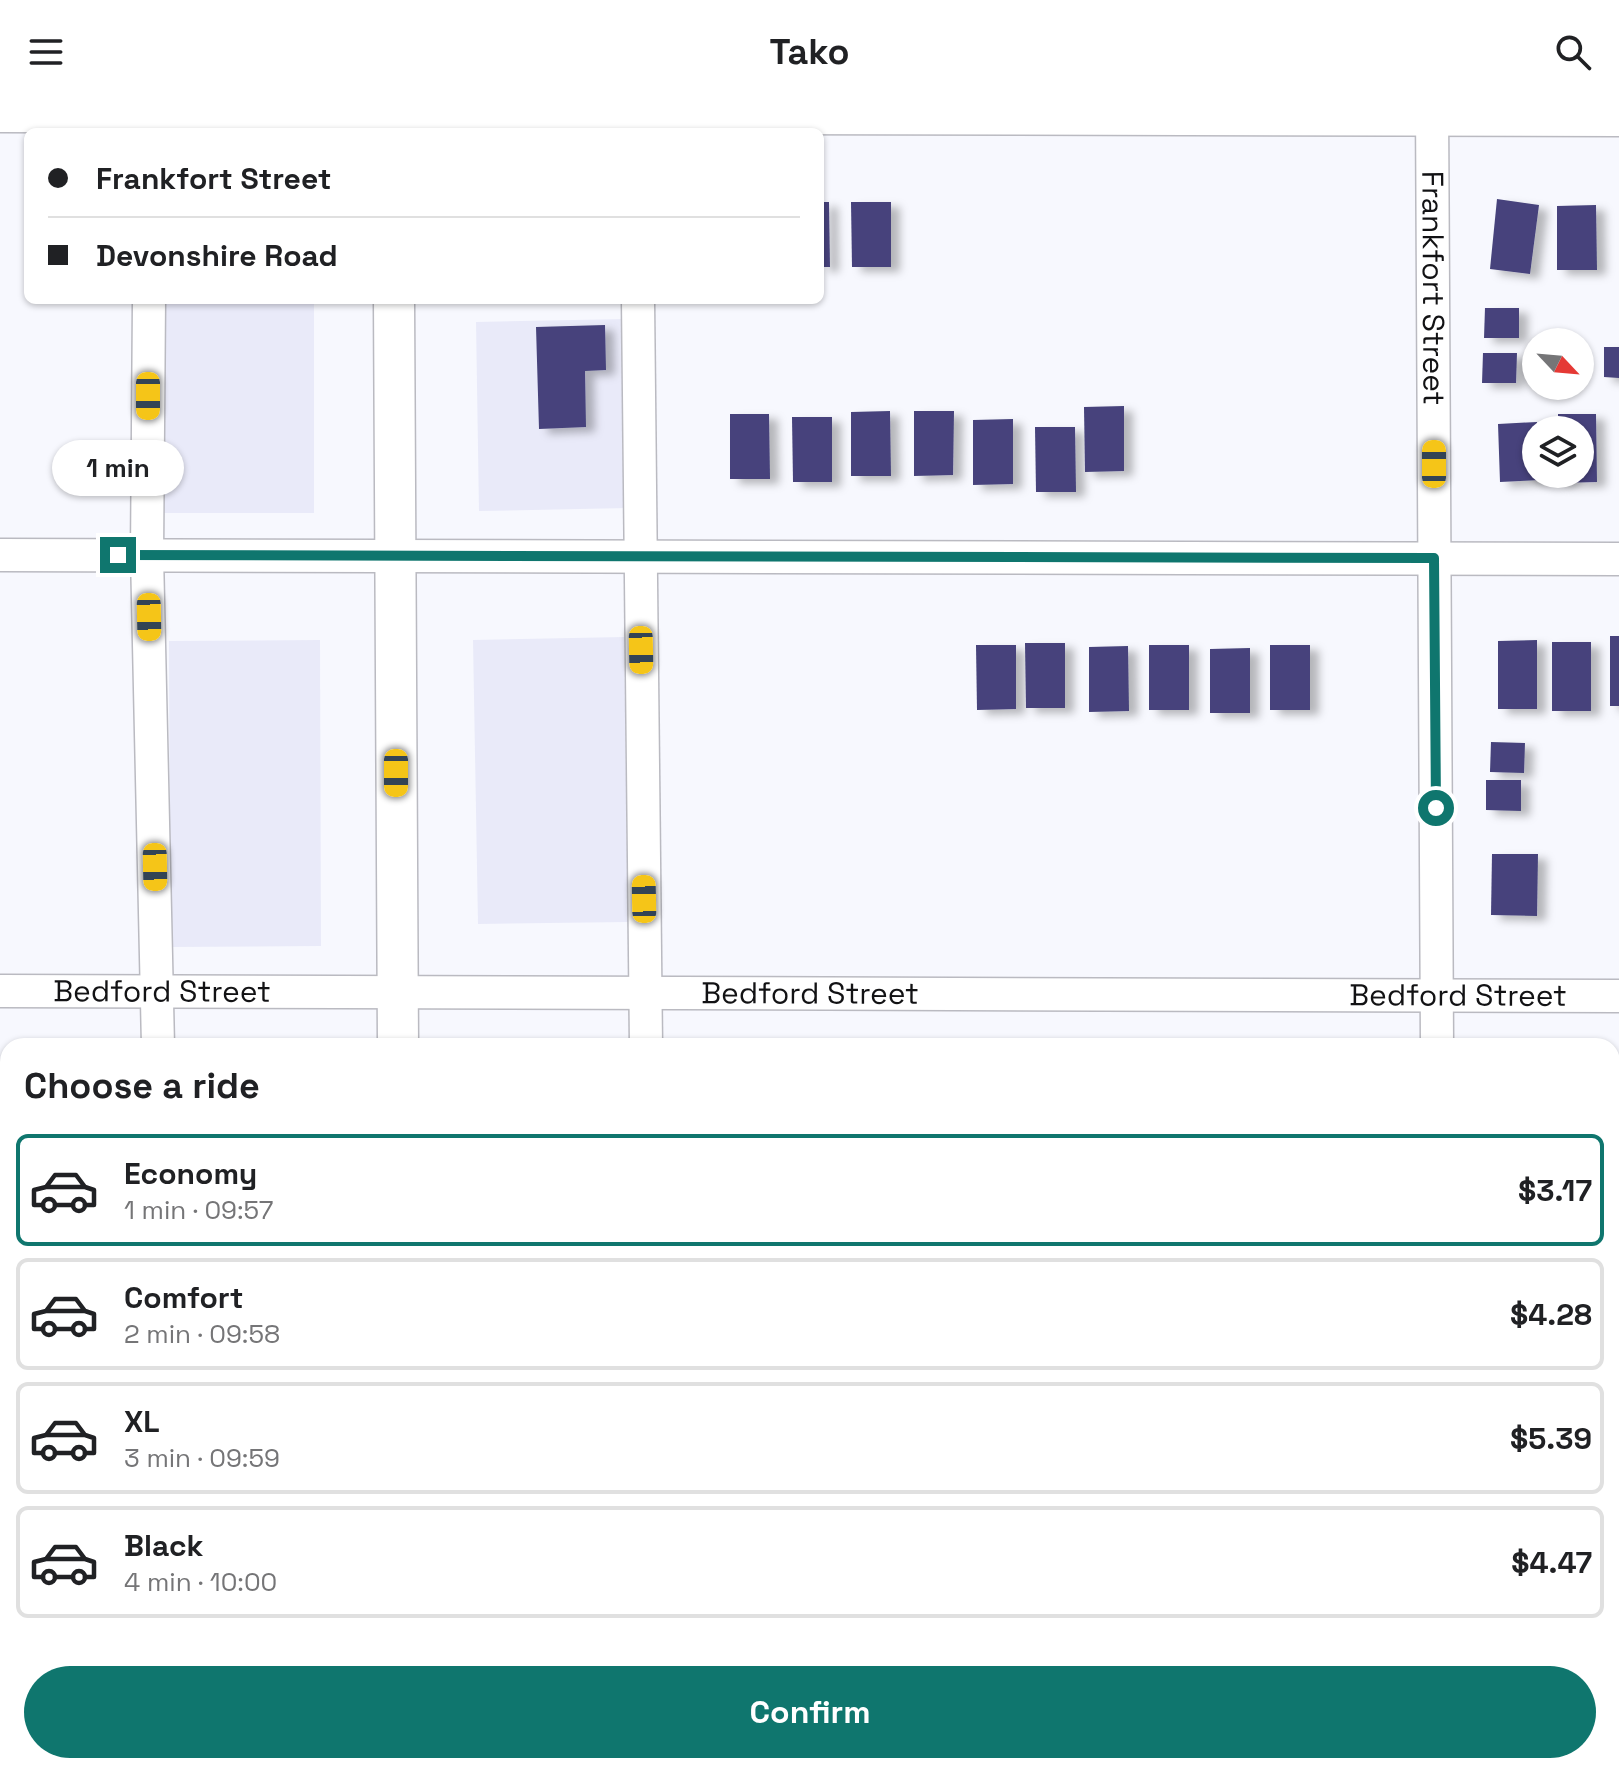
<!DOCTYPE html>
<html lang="en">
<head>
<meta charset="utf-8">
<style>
	body { margin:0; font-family:"Space Grotesk",sans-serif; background:#f2f2f2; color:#202124; height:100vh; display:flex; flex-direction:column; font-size:30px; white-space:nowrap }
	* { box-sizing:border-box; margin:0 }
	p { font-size:26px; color:#757577 }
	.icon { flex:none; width:44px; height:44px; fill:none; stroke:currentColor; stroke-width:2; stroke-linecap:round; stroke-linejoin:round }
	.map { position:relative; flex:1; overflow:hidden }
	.side { position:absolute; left:0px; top:934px; width:1620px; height:736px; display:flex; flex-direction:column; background:#fff; border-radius:24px 24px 0 0; box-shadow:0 2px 6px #0004 }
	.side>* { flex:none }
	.banner { position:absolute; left:24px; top:24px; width:800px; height:176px; border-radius:12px; box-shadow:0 2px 6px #0004; display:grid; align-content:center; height:176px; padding:0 24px; background:#fff }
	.needle { width:52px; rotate:116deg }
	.controls { position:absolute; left:1522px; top:224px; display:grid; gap:16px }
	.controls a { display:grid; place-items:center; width:72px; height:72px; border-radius:50%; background:#fff; box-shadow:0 2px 6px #0004; font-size:40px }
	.end { position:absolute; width:36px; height:36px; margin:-18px; border:10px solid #0f766e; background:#fff; box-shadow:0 0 0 4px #fff }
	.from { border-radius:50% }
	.bubble { position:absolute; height:56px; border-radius:28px; background:#fff; box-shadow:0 2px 6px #0004; font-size:26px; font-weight:700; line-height:56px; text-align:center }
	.car { position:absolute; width:24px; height:48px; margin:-24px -12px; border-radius:10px; box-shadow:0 0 6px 2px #0007; background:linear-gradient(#f5c518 24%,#345 0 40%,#f5c518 0 76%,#345 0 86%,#f5c518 0) }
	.banner b { display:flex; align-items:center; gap:28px; height:76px; font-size:30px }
	.banner b+b { border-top:2px solid #e0e0e0 }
	.banner i { width:20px; height:20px; background:#202124 }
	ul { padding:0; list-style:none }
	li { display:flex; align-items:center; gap:24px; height:112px; margin:0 16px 12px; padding:0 8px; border:4px solid #e0e0e0; border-radius:12px }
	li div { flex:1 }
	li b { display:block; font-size:30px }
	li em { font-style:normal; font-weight:700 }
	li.active { border-color:#0f766e }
	li>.icon { width:72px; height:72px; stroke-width:1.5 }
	h2 { padding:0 24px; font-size:36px; line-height:96px }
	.action { display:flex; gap:16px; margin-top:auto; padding:16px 24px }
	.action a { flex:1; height:92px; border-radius:48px; background:#0f766e; color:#fff; font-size:32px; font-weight:700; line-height:92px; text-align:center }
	header { display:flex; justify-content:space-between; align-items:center; height:104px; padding:0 24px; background:#fff; font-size:36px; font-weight:700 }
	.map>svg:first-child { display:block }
	.built { fill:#e9eaf9 }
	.building { fill:#46437b; filter:url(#shadow) }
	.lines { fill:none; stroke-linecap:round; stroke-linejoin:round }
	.minor-casing { stroke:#babac1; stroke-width:35 }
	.major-casing { stroke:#babac1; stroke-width:43 }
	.minor { stroke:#fff; stroke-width:32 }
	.major { stroke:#fff; stroke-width:40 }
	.route { stroke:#0f766e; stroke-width:10 }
	.labels { text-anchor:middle; stroke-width:8; stroke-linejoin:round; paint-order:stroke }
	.street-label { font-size:30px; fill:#121214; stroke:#fff }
</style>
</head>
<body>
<header><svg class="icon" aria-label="menu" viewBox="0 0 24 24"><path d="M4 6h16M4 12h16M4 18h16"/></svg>Tako<svg class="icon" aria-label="search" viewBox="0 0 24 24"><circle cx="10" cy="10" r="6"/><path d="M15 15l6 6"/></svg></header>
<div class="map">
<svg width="1619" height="1670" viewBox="0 0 1619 1670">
	<defs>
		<filter id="shadow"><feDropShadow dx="9" dy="5" stdDeviation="4" flood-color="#0004"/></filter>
	</defs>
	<rect width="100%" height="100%" fill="#f7f8fe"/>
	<!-- built -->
	<g class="built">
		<rect x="162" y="196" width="152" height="213"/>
		<polygon points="626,215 629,404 479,407 476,218"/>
		<polygon points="624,533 628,818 478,820 473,536"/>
		<polygon points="320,536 321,842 170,843 169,537"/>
		<rect x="174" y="1662" width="150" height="8"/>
		<polygon points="489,1662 635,1662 635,1670 488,1670"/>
	</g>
	<!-- building -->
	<g class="building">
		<polygon points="1497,95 1539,101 1530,170 1490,165"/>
		<polygon points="820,98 829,98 830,163 820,163"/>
		<polygon points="851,98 891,98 891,163 852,163"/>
		<polygon points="1596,101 1597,166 1557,166 1557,102"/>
		<polygon points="1485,204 1519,204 1519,234 1484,234"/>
		<polygon points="605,221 606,266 585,267 586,323 539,325 536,223"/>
		<polygon points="1604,243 1619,243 1619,274 1604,273"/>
		<polygon points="1483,249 1517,249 1516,279 1482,279"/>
		<polygon points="1124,302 1124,367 1085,368 1084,303"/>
		<polygon points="890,307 891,372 851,372 851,308"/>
		<polygon points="914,307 954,307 953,371 914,372"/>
		<polygon points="730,310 769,310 770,375 730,375"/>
		<polygon points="1558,310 1596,310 1597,378 1558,379 1558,370 1580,370 1580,326 1558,326"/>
		<polygon points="792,313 832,313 832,378 793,378"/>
		<polygon points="1013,315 1013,380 973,381 973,316"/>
		<polygon points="1537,318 1536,370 1539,370 1539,376 1500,378 1498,320"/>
		<polygon points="1035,323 1075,323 1076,388 1036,388"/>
		<rect x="1610" y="532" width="9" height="70"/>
		<polygon points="1537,536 1537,605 1498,605 1498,537"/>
		<rect x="1552" y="538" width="39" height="69"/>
		<polygon points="1025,539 1065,539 1065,604 1026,604"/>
		<polygon points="976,541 1016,541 1016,605 977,606"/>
		<rect x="1149" y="541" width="40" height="65"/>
		<rect x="1270" y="541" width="40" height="65"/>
		<polygon points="1128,542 1129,607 1089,608 1089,543"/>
		<polygon points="1250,544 1250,609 1210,609 1210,545"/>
		<polygon points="1491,638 1525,639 1524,669 1490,668"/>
		<polygon points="1486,676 1521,676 1521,707 1486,706"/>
		<polygon points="1492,750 1538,750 1537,812 1491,811"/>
		<polygon points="0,1423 8,1424 8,1498 0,1497"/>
		<polygon points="231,1662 325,1662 324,1670 230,1670"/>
		<polygon points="0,1665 22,1666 22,1670 0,1670"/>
	</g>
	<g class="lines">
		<!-- minor casing -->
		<g class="minor-casing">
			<g id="minor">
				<path id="s1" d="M 1432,0 L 1437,942"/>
				<polyline points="0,12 1619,16"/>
				<polyline points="149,196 147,451 158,942"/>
				<polyline points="638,196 646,942"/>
				<polyline points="0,451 1619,455"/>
				<path id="s2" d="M 0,887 L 1619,892"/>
				<polyline points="0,1342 8,1342"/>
				<polyline points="1612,1345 1619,1345"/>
				<polyline points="652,1662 652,1670"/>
				<polyline points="1440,1662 1440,1670"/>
				<polyline points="161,1670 161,1662"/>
			</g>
		</g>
		<!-- major casing -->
		<g class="major-casing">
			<g id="major">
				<polyline points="393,0 393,28"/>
				<polyline points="394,196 398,942"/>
				<polyline points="404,1662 404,1670"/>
			</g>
		</g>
		<!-- minor -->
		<use href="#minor" class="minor"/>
		<!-- major -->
		<use href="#major" class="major"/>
	</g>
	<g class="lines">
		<!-- route -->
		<polyline class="route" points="118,451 1434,454 1436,704"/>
	</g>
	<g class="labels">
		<!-- street labels -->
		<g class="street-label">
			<text dy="10" stroke="none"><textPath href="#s1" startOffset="184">Frankfort Street</textPath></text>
			<text dy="10" stroke="none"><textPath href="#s2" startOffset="162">Bedford Street</textPath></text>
			<text dy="10" stroke="none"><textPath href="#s2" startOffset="810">Bedford Street</textPath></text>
			<text dy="10" stroke="none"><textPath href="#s2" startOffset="1458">Bedford Street</textPath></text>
		</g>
	</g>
</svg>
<div class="controls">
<a><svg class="needle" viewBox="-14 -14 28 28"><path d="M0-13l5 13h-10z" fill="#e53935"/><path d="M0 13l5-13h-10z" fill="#757577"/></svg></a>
<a><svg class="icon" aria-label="layers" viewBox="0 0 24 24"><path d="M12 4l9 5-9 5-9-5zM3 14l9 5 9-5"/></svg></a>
</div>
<i class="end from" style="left:1436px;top:704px"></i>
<i class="end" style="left:118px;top:451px"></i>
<div class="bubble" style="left:52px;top:336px;width:132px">1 min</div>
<i class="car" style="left:148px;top:292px;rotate:180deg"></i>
<i class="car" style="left:1434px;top:360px;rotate:0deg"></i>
<i class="car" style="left:149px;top:513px;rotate:179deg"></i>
<i class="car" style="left:641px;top:546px;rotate:179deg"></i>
<i class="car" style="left:396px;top:669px;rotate:180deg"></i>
<i class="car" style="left:155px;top:763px;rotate:179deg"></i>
<i class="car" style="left:644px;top:795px;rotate:359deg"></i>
<div class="banner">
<b><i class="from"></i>Frankfort Street</b>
<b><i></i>Devonshire Road</b>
</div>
<section class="side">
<h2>Choose a ride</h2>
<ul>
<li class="active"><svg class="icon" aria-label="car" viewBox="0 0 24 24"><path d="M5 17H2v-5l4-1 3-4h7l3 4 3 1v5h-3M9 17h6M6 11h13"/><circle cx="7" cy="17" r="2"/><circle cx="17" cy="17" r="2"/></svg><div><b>Economy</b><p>1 min · 09:57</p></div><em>$3.17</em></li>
<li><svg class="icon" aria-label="car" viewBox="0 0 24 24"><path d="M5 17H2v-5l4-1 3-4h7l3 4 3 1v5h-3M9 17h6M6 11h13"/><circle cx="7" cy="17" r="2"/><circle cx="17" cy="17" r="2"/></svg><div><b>Comfort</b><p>2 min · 09:58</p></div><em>$4.28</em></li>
<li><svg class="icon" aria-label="car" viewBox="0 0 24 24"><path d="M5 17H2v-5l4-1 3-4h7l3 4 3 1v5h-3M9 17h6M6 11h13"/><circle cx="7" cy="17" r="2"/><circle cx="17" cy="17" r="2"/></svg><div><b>XL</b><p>3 min · 09:59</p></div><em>$5.39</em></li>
<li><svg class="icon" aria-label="car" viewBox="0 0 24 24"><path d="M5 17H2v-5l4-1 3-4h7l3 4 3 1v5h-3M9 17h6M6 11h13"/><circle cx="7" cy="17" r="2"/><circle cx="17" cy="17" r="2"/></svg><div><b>Black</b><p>4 min · 10:00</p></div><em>$4.47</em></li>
</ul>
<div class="action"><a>Confirm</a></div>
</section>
</div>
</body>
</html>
